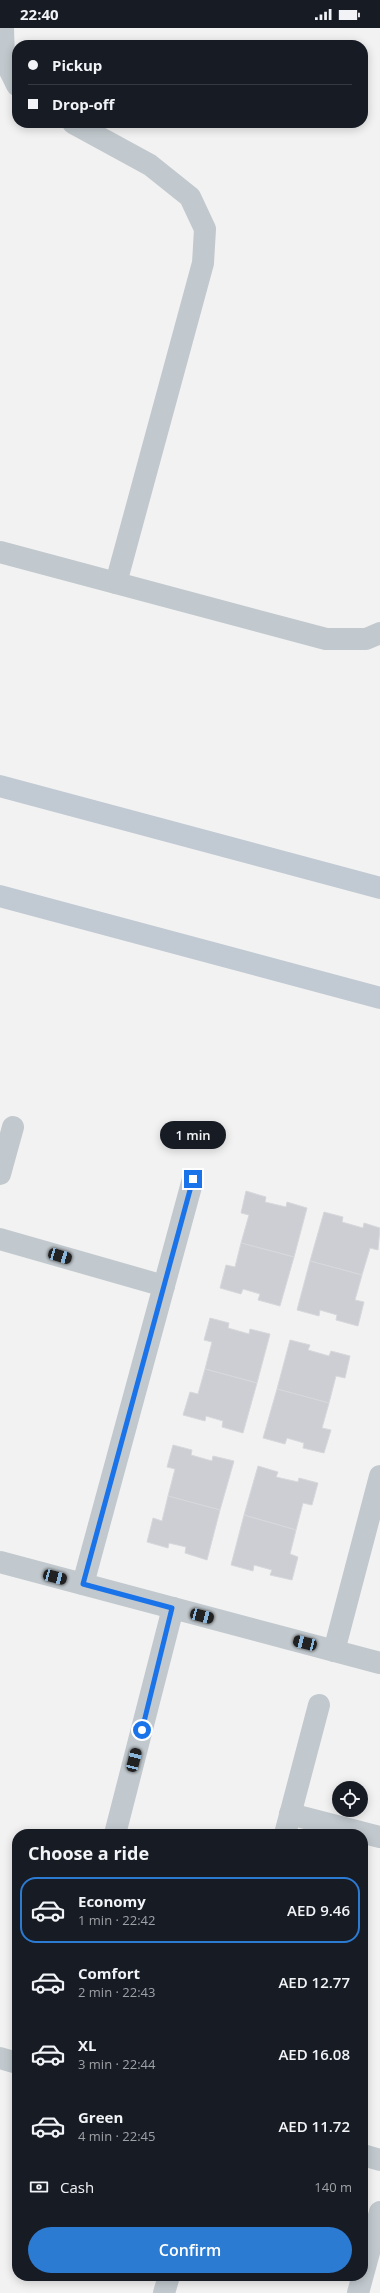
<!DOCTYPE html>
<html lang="en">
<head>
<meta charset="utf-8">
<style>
	body { margin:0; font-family:"Open Sans",sans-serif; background:#20242c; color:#f1f3f6; height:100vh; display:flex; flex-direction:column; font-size:15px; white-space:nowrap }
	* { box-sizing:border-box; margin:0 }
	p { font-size:13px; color:#9ea1a6 }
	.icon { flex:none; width:22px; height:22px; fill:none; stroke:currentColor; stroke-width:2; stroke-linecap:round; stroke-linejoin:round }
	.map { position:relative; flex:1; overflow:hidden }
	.drawer { position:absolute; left:12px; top:1801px; width:356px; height:452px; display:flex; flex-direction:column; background:#171b24; border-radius:16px; box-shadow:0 2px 10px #0003 }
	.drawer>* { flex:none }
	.hud { position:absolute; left:12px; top:12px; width:356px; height:88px; border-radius:16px; box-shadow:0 2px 10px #0003; display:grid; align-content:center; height:88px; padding:0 16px; background:#171b24 }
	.tools { position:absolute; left:332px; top:1753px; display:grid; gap:8px }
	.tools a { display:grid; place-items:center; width:36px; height:36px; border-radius:50%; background:#171b24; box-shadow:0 2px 10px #0003; font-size:20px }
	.end { position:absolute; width:18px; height:18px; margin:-9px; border:5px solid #1a73e8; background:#fff; box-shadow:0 0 0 2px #fff }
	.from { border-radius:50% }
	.bubble { position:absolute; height:28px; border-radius:14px; background:#171b24; box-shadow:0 2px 10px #0003; font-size:13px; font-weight:600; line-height:28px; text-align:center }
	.car { position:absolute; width:12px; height:24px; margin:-12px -6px; border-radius:5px; box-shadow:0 0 3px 1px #0007; background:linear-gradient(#222 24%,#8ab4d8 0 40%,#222 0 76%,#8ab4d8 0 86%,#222 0) }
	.hud b { display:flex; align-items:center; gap:14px; height:38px; font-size:15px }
	.hud b+b { border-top:1px solid #363941 }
	.hud i { width:10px; height:10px; background:#f1f3f6 }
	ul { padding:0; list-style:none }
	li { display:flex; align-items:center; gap:12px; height:66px; margin:0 8px 6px; padding:0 8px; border:2px solid transparent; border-radius:16px }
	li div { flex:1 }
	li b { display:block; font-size:15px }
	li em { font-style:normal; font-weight:600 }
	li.current { border-color:#2c7bd3 }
	li>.icon { width:36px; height:36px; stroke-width:1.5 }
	h2 { padding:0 16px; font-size:18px; line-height:48px }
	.pay { display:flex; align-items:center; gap:10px; height:44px; padding:0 16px; font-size:15px }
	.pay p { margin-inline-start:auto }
	.cta { display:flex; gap:8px; margin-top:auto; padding:8px 16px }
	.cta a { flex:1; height:46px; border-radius:24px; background:#2c7bd3; color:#fff; font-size:16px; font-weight:600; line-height:46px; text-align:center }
	.status { display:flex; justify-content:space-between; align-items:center; height:28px; padding:0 20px; background:#171b24; direction:ltr }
	.status svg { height:11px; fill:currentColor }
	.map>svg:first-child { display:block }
	.building { fill:#ccced3; stroke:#d6d8dc }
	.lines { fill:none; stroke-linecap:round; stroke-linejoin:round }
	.street { stroke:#c1c9ce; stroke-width:22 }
	.secondary { stroke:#c1cad3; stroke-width:22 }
	.route { stroke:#1a73e8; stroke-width:5 }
</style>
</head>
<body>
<div class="status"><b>22:40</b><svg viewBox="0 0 49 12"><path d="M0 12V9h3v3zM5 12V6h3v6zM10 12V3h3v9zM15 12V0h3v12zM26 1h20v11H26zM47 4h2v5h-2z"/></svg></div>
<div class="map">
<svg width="380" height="2265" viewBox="0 0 380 2265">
	<rect width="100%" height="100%" fill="#f3f2f2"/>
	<!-- building -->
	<g class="building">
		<polygon points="246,1163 266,1169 265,1174 286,1179 287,1174 307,1180 294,1229 241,1215 249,1187 241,1185"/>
		<polygon points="324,1184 343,1189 342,1194 363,1200 364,1195 380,1200 378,1222 370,1220 362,1247 310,1233"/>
		<polygon points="241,1215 294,1229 280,1278 258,1272 260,1266 243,1261 241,1266 220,1260 226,1237 235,1239"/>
		<polygon points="310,1233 362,1247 355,1272 364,1274 358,1298 336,1292 337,1287 320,1282 319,1288 297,1282"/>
		<polygon points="210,1290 229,1295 228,1300 249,1306 250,1301 270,1306 257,1355 205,1341 212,1314 204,1312"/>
		<polygon points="290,1312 310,1317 308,1322 329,1328 331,1323 350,1328 345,1350 336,1348 329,1375 277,1361"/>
		<polygon points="205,1341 257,1355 243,1405 222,1399 223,1393 206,1388 205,1393 183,1387 190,1364 198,1366"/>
		<polygon points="277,1361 329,1375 322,1400 331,1402 324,1425 303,1420 304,1415 287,1410 285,1416 263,1410"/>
		<polygon points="173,1417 192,1422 191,1427 212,1433 213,1428 234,1433 220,1482 168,1468 175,1441 167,1439"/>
		<polygon points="258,1438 278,1444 276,1449 298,1454 299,1450 318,1455 312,1477 303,1475 296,1502 244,1487"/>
		<polygon points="168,1468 220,1482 207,1532 185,1525 186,1519 169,1515 168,1520 147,1514 153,1490 162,1493"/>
		<polygon points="244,1487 296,1502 290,1526 298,1529 292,1552 270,1547 272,1542 254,1537 253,1543 231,1537"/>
	</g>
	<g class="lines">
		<!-- street -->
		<g class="street">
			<polyline points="3,0 4,31 17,57"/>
			<polyline points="73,95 150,137 190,169 205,201 203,235 116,555"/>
			<polyline points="0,524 326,611 366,611 380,605"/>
			<polyline points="0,1146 13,1099"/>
			<polyline points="0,1211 164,1258"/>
			<polyline points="0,1534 380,1635"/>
			<polyline points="83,1556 193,1151"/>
			<polyline points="334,1623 380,1448"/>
			<polyline points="290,1786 380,1809"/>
			<polyline points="115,1806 173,1580"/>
			<polyline points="285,1806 319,1677"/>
			<polyline points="0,2030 17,2035"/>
			<polyline points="363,2127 380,2132"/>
			<polyline points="164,2265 169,2248"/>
			<polyline points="358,2265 380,2184"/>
		</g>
		<!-- secondary -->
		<g class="secondary">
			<polyline points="0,758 380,860"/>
			<polyline points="0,868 380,970"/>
		</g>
	</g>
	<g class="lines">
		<!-- route -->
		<polyline class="route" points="142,1702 172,1580 83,1556 193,1151"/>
	</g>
</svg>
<div class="tools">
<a><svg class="icon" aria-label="locate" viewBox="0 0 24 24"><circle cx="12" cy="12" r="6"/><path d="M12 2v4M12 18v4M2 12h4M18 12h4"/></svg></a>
</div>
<i class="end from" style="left:142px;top:1702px"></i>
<i class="end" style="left:193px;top:1151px"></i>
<div class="bubble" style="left:160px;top:1093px;width:66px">1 min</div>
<i class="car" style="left:60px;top:1228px;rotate:106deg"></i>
<i class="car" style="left:55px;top:1549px;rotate:105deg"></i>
<i class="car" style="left:202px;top:1588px;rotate:105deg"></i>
<i class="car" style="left:305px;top:1615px;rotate:284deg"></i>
<i class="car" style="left:134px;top:1732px;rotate:14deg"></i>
<div class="hud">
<b><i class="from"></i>Pickup</b>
<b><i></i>Drop-off</b>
</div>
<section class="drawer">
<h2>Choose a ride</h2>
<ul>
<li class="current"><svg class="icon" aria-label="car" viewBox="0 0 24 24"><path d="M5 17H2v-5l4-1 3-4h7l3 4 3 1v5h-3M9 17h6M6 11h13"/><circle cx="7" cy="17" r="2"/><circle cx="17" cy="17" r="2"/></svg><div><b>Economy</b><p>1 min · 22:42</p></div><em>AED 9.46</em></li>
<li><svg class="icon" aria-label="car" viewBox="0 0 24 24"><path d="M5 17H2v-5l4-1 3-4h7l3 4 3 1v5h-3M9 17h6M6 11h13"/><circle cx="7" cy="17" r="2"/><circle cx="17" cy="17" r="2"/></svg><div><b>Comfort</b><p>2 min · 22:43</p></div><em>AED 12.77</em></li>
<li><svg class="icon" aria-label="car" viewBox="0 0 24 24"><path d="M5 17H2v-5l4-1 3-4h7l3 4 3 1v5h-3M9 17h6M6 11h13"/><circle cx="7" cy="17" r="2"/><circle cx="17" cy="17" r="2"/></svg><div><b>XL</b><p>3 min · 22:44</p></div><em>AED 16.08</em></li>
<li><svg class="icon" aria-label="car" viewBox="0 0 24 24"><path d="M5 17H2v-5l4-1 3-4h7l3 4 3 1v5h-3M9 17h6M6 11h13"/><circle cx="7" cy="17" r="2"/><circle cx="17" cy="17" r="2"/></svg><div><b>Green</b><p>4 min · 22:45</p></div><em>AED 11.72</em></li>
</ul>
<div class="pay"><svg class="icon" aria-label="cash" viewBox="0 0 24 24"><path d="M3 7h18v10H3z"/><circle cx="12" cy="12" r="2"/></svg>Cash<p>140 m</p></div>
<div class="cta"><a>Confirm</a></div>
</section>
</div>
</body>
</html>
